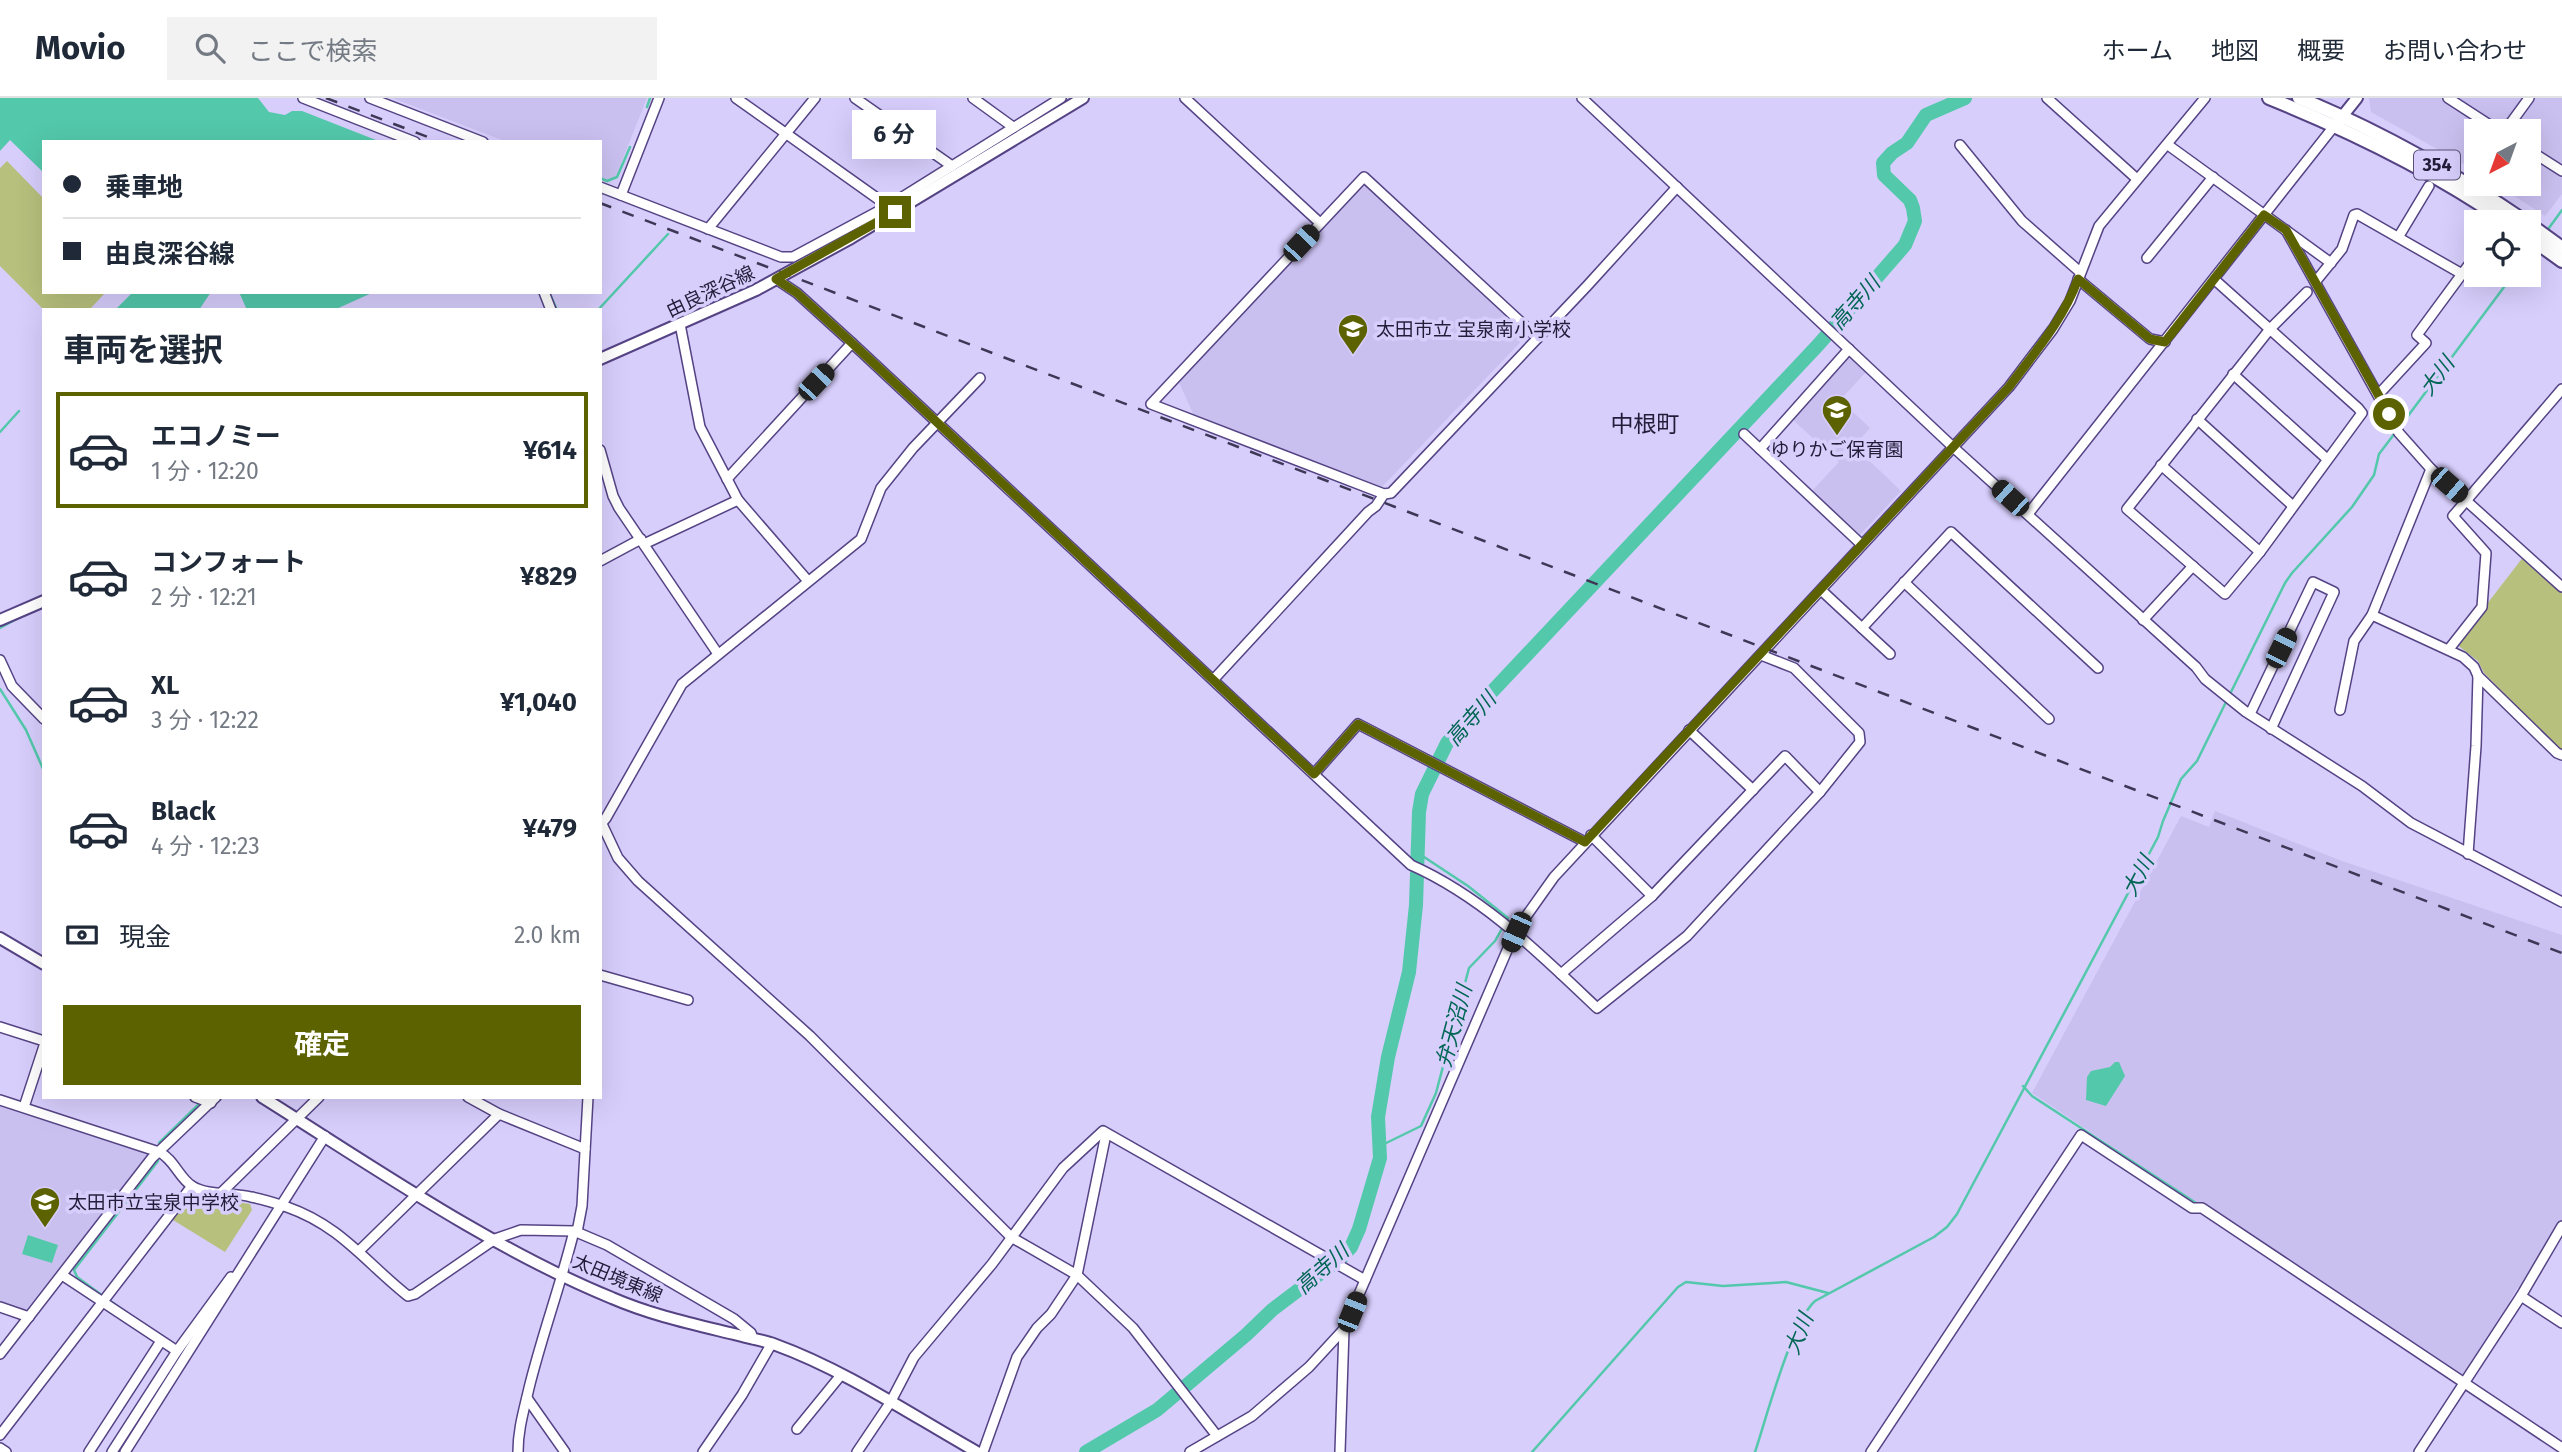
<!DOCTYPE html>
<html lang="ja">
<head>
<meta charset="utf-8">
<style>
	body { margin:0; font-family:"Fira Sans","Noto Sans JP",sans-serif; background:#f2f2f3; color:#1f2937; height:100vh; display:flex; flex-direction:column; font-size:26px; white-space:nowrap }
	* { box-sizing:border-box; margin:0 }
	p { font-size:23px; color:#747a83 }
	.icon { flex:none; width:38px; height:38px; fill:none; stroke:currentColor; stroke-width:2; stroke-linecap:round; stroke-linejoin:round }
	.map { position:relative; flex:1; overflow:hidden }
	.details { position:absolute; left:42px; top:210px; width:560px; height:791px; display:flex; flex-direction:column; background:#fff; border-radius:0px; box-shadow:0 7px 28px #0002 }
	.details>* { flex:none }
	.top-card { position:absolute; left:42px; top:42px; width:560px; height:154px; border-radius:0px; box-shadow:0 7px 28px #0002; display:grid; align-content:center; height:154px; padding:0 21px; background:#fff }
	.needle { width:46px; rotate:221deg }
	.tools { position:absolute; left:2464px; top:21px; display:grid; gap:14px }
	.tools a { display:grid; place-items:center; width:77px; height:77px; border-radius:0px; background:#fff; box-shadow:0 7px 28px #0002; font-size:35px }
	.end { position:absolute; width:32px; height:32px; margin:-16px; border:9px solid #5c6200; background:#fff; box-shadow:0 0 0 4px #fff }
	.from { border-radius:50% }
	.bubble { position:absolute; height:49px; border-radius:0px; background:#fff; box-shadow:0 7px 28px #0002; font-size:23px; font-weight:700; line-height:49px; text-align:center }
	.car { position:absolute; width:21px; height:42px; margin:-21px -10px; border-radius:9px; box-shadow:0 0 5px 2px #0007; background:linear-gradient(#222 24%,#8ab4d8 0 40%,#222 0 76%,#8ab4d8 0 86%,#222 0) }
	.top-card b { display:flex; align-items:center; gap:24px; height:66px; font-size:26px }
	.top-card b+b { border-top:2px solid #e0e1e3 }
	.top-card i { width:18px; height:18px; background:#1f2937 }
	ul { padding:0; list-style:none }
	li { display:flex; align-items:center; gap:21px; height:116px; margin:0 14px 10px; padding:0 7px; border:4px solid transparent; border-radius:0px }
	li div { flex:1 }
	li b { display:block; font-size:26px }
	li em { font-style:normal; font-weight:700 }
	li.selected { border-color:#5c6200 }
	li>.icon { width:63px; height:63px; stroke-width:1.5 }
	h2 { padding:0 21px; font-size:32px; line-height:84px }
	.pay { display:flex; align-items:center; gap:18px; height:77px; padding:0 21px; font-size:26px }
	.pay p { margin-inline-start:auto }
	.primary-button { display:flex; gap:14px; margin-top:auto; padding:14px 21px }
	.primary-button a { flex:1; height:80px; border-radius:0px; background:#5c6200; color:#fff; font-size:28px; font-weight:700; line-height:80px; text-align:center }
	header { display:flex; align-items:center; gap:42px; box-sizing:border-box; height:98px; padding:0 35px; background:#fff; border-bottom:2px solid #e0e1e3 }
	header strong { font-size:33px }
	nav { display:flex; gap:38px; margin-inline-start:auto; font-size:24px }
	.search { width:490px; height:63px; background:#f2f2f3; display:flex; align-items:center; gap:18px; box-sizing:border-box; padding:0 24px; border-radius:0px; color:#747a83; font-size:26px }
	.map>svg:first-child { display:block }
	.built { fill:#cac0f0 }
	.green { fill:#b8c07d }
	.water { fill:#53c8ab }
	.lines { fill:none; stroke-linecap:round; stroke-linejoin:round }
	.stream { stroke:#53c8ab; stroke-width:2.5 }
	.river { stroke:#53c8ab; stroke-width:14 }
	.minor-casing { stroke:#554384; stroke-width:12 }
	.major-casing { stroke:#554384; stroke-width:14 }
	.highway-casing { stroke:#554384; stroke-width:16 }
	.minor { stroke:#fff; stroke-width:9 }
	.major { stroke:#fff; stroke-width:10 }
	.highway { stroke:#fff; stroke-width:12 }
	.rail { stroke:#3e3755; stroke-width:2.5; stroke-dasharray:12 12; stroke-linecap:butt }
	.route { stroke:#5c6200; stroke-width:9 }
	.labels { text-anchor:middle; stroke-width:7; stroke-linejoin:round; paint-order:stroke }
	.shield { fill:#d7cefc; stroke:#5a5274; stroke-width:2 }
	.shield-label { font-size:18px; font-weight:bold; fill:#241d39 }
	.street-label { font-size:19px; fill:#241d39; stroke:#d7cefc }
	.poi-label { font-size:19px; fill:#241d39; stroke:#d7cefc; text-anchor:start }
	.water-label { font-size:21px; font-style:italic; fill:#006653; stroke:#d7cefc }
	.quarter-label { font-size:23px; fill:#241d39; stroke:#d7cefc }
</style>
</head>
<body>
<header>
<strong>Movio</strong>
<div class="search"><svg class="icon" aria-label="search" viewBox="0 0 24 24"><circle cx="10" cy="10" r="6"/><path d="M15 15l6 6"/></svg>ここで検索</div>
<nav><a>ホーム</a><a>地図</a><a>概要</a><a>お問い合わせ</a></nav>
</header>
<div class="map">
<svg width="2562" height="1354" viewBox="0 0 2562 1354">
	<rect width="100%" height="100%" fill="#d7cefc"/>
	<!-- built -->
	<g class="built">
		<polygon points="392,0 647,0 616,78 607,82 600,79 600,44 507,44"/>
		<polygon points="2369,0 2562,0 2562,96 2545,118 2496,86 2529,86 2529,33 2476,33 2476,73 2371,14"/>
		<polygon points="1365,82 1529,235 1380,391 1195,320 1178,282"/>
		<polygon points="1849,256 1867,273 1840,302 1870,330 1854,348 1901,393 1860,437 1812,393 1839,364 1790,319"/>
		<polygon points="2215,713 2342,763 2562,837 2562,1123 2524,1188 2517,1190 2510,1203 2510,1209 2467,1276 2457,1278 2032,995 2181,718 2209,729"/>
		<polygon points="0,1005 146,1052 148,1058 25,1213 0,1204"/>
	</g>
	<!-- green -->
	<g class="green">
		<polygon points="7,63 44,101 44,194 106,194 89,212 44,212 0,168 0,70"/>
		<polygon points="2524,458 2562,493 2562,652 2559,651 2484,575 2478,563 2456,546"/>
		<polygon points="191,1098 250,1106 252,1112 225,1154 173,1122"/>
	</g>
	<!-- water -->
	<g class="water">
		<polygon points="0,0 258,0 269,14 285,17 292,13 302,13 381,44 44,44 44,75 10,42 0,53"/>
		<polygon points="133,194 211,194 199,212 115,212"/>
		<polygon points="239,194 374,194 334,212 247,212"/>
		<polygon points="2115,964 2119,964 2125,978 2106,1008 2086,1002 2087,979 2091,973 2110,969"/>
		<polygon points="28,1137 58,1147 52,1165 22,1156"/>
	</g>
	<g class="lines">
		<!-- stream -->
		<g class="stream">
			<polyline points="647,9 650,0"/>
			<polyline points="600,80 607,83 617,79 630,49"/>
			<polyline points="2546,134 2562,112"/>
			<polyline points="2529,156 2535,148"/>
			<polyline points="549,194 557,212"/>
			<polyline points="598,212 668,136"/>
			<polyline points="2399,330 2513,177"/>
			<polyline points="0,334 19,313"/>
			<polyline points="0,530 22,518"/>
			<polyline points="0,591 26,632 44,673"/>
			<polyline points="2230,596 2285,485 2292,475 2352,409 2374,377 2379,356 2395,335"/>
			<polyline points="2023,988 2032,998 2196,1105"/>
			<polyline points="159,1045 198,1007"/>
			<polyline points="1380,1048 1421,1028 1436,995 1469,870 1495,843 1508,820 1468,788 1418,755"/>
			<polyline points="103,1198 77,1179 74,1172 158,1063"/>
			<polyline points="109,1202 123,1212"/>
			<polyline points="1532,1354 1678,1189 1686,1184 1723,1188 1786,1184 1828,1195"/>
			<path d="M 1755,1354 C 1766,1321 1792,1223 1815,1203 L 1934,1139 L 1947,1129 L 1957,1116 L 2158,739 L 2163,723 L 2181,681 L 2197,663 L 2227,602"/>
		</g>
		<!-- river -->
		<polyline class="river" points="1086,1354 1157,1312 1246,1237 1272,1212 1342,1159 1351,1149 1359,1131 1380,1060 1378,1019 1388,959 1409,874 1416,807 1419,714 1422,696 1447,645 1472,615 1819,246 1905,147 1915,123 1913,110 1910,102 1884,77 1883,65 1892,55 1907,45 1926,17 1965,0"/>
		<!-- minor casing -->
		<g class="minor-casing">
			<g id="minor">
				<polyline points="303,0 415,44"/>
				<polyline points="370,0 483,44"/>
				<polyline points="736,0 888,108"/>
				<polyline points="855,0 952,68"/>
				<polyline points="973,0 1013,29"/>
				<polyline points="1185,0 1320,125"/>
				<polyline points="1582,0 1953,349 2196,569 2205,581 2246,614 2362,688 2411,725 2562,804"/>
				<polyline points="2047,0 2137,81"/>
				<polyline points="2448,0 2499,33"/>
				<polyline points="2505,33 2529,0"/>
				<polyline points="1960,47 2022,123 2080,174"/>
				<polyline points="2168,47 2331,165"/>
				<polyline points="2529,52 2562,73"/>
				<polyline points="600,89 781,159 793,159 888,108 1061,0"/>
				<polyline points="621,97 659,0"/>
				<polyline points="708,131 815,0"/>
				<polyline points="2286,132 2399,335 2431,371 2562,489"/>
				<polyline points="2399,138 2429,88"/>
				<polyline points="2147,160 2213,79"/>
				<path d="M 776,181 L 797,195 L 852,245 L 1411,767 C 1483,799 1540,856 1597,910 L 1687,838 L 1820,694 L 1860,644 L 1859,635 L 1794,570 L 1761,557"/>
				<polyline points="2078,181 2150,241 2165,244"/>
				<polyline points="2215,182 2358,310 2362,315 2260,454 2225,496 2127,411 2270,231 2307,194"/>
				<polyline points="2316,183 2342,151 2354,117 2357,116 2462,176"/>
				<polyline points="544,194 551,212"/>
				<polyline points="680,226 700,329 738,402 808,483"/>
				<polyline points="2233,276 2327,361"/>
				<polyline points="2379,296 2426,245 2417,237 2476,157"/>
				<polyline points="2197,321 2293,408"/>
				<polyline points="1744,336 1862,447"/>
				<polyline points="1760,351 1849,251"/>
				<polyline points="600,352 613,398 619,410 718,556"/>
				<polyline points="2161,367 2260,454"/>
				<polyline points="727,381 852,245"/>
				<polyline points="1384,396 1151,306 1364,79 1538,240"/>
				<polyline points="2028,416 2335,27"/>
				<polyline points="644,446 738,402"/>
				<polyline points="600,463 641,441"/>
				<polyline points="1904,484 2049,621"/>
				<polyline points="1821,492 1890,556"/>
				<polyline points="2372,517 2463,559 2474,569 2478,578 2557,655 2562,657"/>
				<polyline points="2143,522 2193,468"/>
				<polyline points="1862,530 1951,434 2098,570"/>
				<polyline points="2449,551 2482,509 2486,455 2453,418 2562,291"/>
				<polyline points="0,562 12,588 44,621"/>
				<polyline points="1214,581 1368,414 1376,408 1384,396 1391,395 1587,188 1677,89"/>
				<polyline points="2340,612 2354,543 2372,517 2431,371"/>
				<polyline points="2250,616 2313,484 2334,494 2271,631"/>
				<polyline points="1689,632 1753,692"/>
				<polyline points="1314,676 1358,626 1585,744"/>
				<polyline points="602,726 618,760 638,783 810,938 1011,1139 1077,1177 1133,1230 1217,1338"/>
				<polyline points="600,727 606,720 682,586 861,441 881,390 913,350 980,280"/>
				<polyline points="1591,737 1652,798"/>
				<polyline points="2468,756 2476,648 2478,578"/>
				<polyline points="1561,876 1652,798 1785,658 1820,694"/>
				<polyline points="600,877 688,902"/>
				<polyline points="0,929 44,943"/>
				<polyline points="195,999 211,1005"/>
				<polyline points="468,999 499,1016 585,1051"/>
				<path d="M 0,1002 L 159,1054 C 174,1061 179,1080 192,1088 C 208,1098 233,1094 251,1099 C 263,1101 275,1105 287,1109 C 341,1128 365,1164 408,1198 L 415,1196 L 495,1141 L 521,1132 L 574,1133 L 607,1147 L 734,1221 L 751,1235 L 753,1241"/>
				<polyline points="24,1009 44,948"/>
				<polyline points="221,1095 319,999"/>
				<polyline points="577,1134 582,1108 588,999"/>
				<polyline points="359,1153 499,1016"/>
				<polyline points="62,1177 177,1253"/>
				<polyline points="2521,1198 2562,1225"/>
				<polyline points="0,1209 29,1219"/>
				<polyline points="0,1256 152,1060 216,999"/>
				<polyline points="527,1300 565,1354"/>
				<polyline points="797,1331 841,1277"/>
				<polyline points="0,1337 192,1088"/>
				<polyline points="0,1350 6,1354"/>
				<polyline points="89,1354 161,1243"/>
				<polyline points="112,1354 177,1253 231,1179"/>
				<polyline points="125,1354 325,1038"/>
				<path d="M 518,1354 C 518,1331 524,1312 529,1290 C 542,1237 561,1186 574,1133"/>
				<polyline points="703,1354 742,1297 772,1245"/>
				<polyline points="857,1354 890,1305 914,1259 992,1166 1063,1070 1103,1033 1365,1182"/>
				<polyline points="983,1354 1017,1259 1037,1230 1051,1216 1077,1177 1106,1036"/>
				<polyline points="1190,1354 1252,1318 1309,1269 1344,1231 1515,834 1554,779 2009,289 2053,231 2070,203 2099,128 2205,0"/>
				<polyline points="1340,1354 1344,1231"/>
				<polyline points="1871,1354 2081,1037 2192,1110 2202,1110 2562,1350"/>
				<polyline points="2419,1354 2521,1198 2562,1128"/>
			</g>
		</g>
		<!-- major casing -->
		<g class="major-casing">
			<g id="major">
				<polyline points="2337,25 2357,0"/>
				<polyline points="600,261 756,192 851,140 1083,0"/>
				<polyline points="0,522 44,503"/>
				<polyline points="0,840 44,866"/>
				<path d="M 262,999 C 372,1068 492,1151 612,1200 C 651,1217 693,1226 734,1236 C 748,1240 763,1242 776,1247 C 845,1272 913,1318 977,1354"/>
			</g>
		</g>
		<!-- highway casing -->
		<g class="highway-casing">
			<g id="highway">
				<path d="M 2269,0 C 2353,34 2433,73 2507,124"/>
				<path d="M 2299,0 C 2380,33 2454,75 2526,124"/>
				<polyline points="2529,126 2562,150"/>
				<polyline points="2529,139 2562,163"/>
			</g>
		</g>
		<!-- minor -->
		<use href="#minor" class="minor"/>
		<!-- major -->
		<use href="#major" class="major"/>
		<!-- highway -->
		<use href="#highway" class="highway"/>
		<!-- rail -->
		<g class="rail">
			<polyline points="326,0 441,44"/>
			<polyline points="600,105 2562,855"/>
		</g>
	</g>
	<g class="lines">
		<!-- route -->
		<path class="route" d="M 895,114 L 776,181 L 797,195 L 852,245 L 1314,676 L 1358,626 L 1585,744 L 2009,289 C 2035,254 2063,222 2078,181 L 2150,241 L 2165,244 L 2264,117 L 2286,132 L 2389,316"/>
	</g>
	<!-- icons -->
	<defs>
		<g id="school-pin" transform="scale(1.575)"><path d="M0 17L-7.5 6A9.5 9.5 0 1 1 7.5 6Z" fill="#5c6200" stroke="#d7cefc"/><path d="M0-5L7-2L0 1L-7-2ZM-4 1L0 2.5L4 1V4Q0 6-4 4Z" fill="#fff"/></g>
	</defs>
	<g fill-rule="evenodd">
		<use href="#school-pin" x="1353" y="231"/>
		<use href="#school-pin" x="1837" y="312"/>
		<use href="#school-pin" x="45" y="1104"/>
	</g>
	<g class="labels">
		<!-- shield labels -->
		<rect class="shield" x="2414" y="52.5" width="46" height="29" rx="5"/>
		<g class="shield-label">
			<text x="2437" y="73">354</text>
		</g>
		<!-- street labels -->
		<g class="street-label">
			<text transform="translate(710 193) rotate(-25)" y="7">由良深谷線</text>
			<text transform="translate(618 1180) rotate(23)" y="7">太田境東線</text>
		</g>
		<!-- poi labels -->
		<g class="poi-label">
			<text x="1376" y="238">太田市立 宝泉南小学校</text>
			<text x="1837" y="358" text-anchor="middle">ゆりかご保育園</text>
			<text x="68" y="1111">太田市立宝泉中学校</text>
		</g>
		<!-- water labels -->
		<g class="water-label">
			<text transform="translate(1855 205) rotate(-49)" y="7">高寺川</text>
			<text transform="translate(2437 278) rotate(-53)" y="7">大川</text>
			<text transform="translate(1471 621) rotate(-49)" y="7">高寺川</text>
			<text transform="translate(2138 778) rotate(-62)" y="7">大川</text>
			<text transform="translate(1454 928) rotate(-75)" y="7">弁天沼川</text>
			<text transform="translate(1322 1171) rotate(-42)" y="7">高寺川</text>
			<text transform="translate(1799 1236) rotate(-68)" y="7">大川</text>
		</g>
		<!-- quarter labels -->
		<g class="quarter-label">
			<text x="1645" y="334">中根町</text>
		</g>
	</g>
</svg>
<div class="tools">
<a><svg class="needle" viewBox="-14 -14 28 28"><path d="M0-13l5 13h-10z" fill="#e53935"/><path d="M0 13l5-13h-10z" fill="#747a83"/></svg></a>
<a><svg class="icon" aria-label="locate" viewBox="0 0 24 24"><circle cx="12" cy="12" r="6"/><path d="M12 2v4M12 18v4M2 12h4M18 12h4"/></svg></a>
</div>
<i class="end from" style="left:2389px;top:316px"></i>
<i class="end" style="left:895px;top:114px"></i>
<div class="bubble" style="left:852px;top:12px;width:84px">6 分</div>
<i class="car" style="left:1301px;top:145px;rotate:43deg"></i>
<i class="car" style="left:816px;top:284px;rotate:43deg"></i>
<i class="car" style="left:2449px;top:387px;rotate:131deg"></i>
<i class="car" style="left:2010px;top:400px;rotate:312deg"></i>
<i class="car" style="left:2281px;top:550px;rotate:26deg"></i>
<i class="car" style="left:1516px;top:834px;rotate:204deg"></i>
<i class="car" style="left:1352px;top:1214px;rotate:22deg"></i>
<div class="top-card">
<b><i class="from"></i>乗車地</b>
<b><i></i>由良深谷線</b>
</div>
<section class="details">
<h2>車両を選択</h2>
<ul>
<li class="selected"><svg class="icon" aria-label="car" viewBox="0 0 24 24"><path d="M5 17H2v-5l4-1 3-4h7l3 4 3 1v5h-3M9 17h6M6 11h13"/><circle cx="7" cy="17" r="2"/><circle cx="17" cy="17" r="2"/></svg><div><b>エコノミー</b><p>1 分 · 12:20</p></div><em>¥614</em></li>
<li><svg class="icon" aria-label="car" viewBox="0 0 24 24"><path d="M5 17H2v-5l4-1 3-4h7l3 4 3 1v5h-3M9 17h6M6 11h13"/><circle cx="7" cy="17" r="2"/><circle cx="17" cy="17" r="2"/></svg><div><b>コンフォート</b><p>2 分 · 12:21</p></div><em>¥829</em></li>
<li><svg class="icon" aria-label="car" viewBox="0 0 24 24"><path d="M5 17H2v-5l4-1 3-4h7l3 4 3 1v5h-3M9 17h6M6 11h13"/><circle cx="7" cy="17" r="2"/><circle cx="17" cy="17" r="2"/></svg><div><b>XL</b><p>3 分 · 12:22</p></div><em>¥1,040</em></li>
<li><svg class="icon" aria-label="car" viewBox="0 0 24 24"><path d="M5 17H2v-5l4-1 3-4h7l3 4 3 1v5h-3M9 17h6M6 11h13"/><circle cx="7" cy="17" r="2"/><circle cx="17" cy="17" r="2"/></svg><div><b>Black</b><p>4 分 · 12:23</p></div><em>¥479</em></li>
</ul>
<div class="pay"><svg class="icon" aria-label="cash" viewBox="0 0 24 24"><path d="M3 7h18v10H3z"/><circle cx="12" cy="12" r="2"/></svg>現金<p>2.0 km</p></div>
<div class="primary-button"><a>確定</a></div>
</section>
</div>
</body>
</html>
